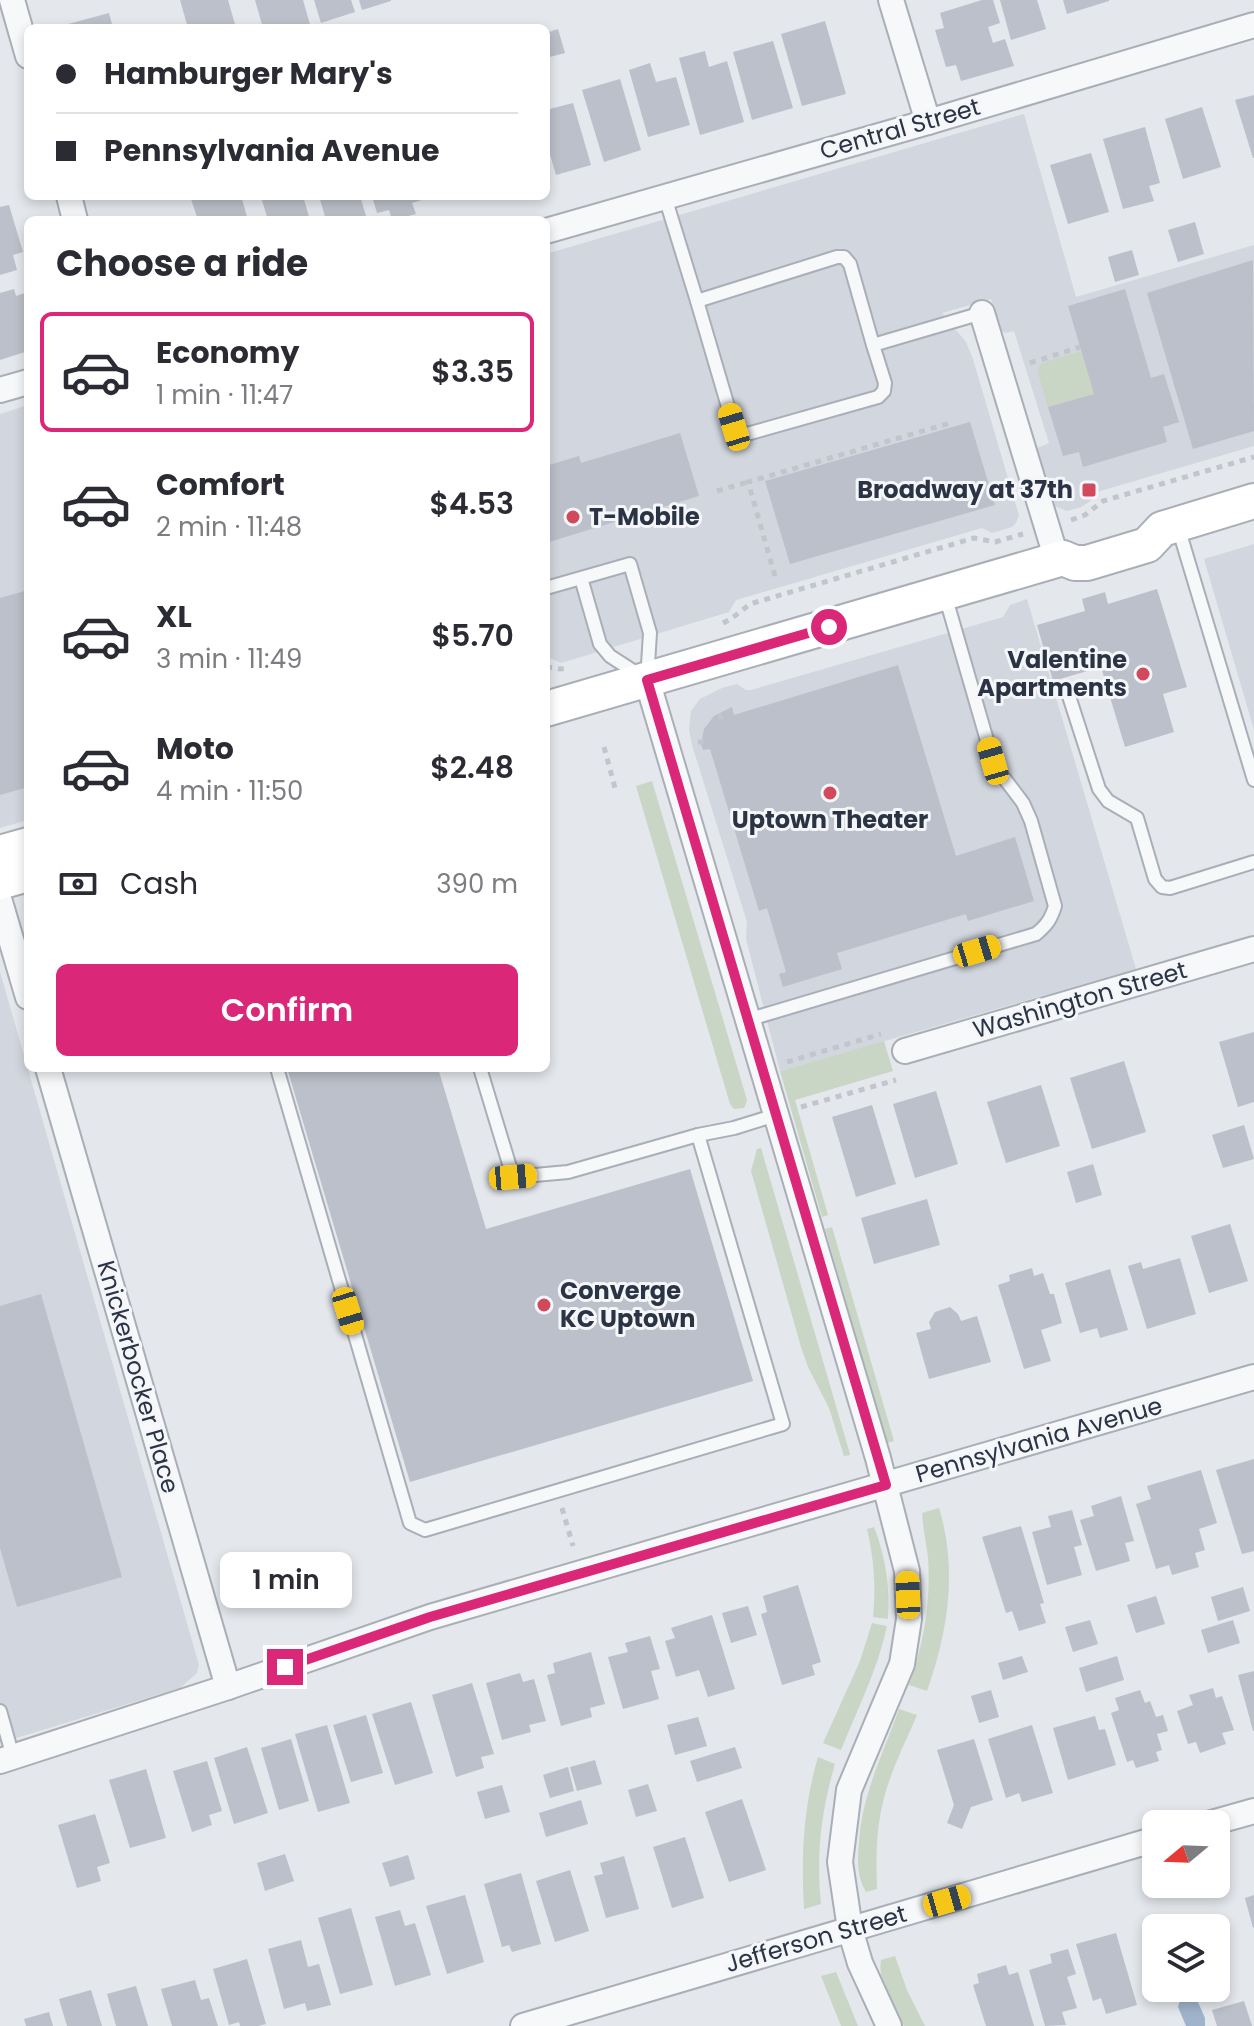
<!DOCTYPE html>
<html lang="en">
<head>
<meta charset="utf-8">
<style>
	body { margin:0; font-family:Poppins,sans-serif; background:#f7f7f7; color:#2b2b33; height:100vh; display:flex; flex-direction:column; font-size:30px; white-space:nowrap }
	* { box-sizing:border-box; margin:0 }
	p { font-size:26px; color:#7c7c81 }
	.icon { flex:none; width:44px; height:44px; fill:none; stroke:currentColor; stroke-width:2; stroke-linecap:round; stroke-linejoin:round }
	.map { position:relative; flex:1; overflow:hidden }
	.details { position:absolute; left:24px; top:216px; width:526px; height:856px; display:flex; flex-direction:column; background:#fff; border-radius:12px; box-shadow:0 4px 12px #0003 }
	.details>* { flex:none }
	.banner { position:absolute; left:24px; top:24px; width:526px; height:176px; border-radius:12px; box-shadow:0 4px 12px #0003; display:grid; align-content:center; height:176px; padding:0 32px; background:#fff }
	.needle { width:52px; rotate:251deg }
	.fabs { position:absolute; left:1142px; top:1810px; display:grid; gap:16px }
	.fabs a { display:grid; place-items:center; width:88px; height:88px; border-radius:12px; background:#fff; box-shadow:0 4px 12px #0003; font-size:40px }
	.end { position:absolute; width:36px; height:36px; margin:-18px; border:10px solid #db2777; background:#fff; box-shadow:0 0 0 4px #fff }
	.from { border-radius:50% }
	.bubble { position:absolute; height:56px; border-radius:12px; background:#fff; box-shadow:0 4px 12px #0003; font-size:26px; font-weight:600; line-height:56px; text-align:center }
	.car { position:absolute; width:24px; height:48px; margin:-24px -12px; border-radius:10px; box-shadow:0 0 6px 2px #0007; background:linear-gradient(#f5c518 24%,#345 0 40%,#f5c518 0 76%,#345 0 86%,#f5c518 0) }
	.banner b { display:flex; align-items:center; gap:28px; height:76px; font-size:30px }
	.banner b+b { border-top:2px solid #e1e1e2 }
	.banner i { width:20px; height:20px; background:#2b2b33 }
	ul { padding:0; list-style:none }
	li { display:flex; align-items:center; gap:24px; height:120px; margin:0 16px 12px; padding:0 16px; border:4px solid transparent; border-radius:12px }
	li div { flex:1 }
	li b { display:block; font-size:30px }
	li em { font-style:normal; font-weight:600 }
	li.current { border-color:#db2777 }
	li>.icon { width:72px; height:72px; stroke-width:1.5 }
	h2 { padding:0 32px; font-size:36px; line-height:96px }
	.pay { display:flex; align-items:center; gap:20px; height:88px; padding:0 32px; font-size:30px }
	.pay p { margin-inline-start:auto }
	.primary-button { display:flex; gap:16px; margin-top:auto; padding:16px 32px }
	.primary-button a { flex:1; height:92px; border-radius:12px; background:#db2777; color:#fff; font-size:32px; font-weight:600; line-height:92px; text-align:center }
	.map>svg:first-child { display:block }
	.built { fill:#d2d6de }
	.green { fill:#c9d6c5 }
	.water { fill:#9fb4cc }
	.building { fill:#bbc0ca }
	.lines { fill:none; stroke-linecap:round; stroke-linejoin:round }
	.lane-casing { stroke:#a9aeb7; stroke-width:16 }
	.street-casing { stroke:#a9aeb7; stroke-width:28 }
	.secondary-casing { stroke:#a9aeb7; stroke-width:38 }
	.path { stroke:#c2c5cb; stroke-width:5; stroke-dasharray:6 6; stroke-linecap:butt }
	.lane { stroke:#f7f8fa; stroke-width:12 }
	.street { stroke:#f7f8fa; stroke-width:24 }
	.secondary { stroke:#fff; stroke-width:34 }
	.route { stroke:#db2777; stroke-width:10 }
	.poi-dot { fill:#d1495b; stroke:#f4f6f9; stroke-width:3 }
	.labels { text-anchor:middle; stroke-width:6; stroke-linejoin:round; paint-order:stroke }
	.street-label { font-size:24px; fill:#2b3445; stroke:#f4f6f9 }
	.poi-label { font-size:24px; font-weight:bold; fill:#2b3445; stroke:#f4f6f9; text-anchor:end }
</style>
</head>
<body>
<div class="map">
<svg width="1254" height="2026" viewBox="0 0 1254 2026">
	<rect width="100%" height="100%" fill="#e4e7ec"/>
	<!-- built -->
	<g class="built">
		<polygon points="1024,114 1076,297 1254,245 1254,446 1097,492 1092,500 1081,507 1067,511 1055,506 1047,489 1036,453 1037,448 1049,443 1014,331 1006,333 1001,331 991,299 942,313 966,342 973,359 1017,509 1019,515 1016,523 1012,527 992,533 982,528 736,600 729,612 561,663 546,656 546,254"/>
		<polygon points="28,405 28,820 0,828 0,414"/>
		<polygon points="1254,544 1254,730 1204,559"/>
		<polygon points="1027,599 1136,969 780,1071 746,939 747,922 692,745 689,730 691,711 700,699 722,688 737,684 746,690 751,690 1003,617 1010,605"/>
		<polygon points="0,972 199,1665 197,1673 180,1688 0,1743"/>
	</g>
	<!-- green -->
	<g class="green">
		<polygon points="1081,351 1094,394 1048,407 1038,373 1039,366 1042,363"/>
		<polygon points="652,781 747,1100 746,1104 744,1108 734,1109 730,1104 636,786"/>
		<polygon points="884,1041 893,1071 795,1100 828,1215 822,1217 780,1071"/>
		<polygon points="761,1148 850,1454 850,1455 844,1456 829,1408 808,1367 801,1347 751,1171 757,1149"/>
		<polygon points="832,1227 894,1441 887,1443 825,1229"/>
		<path d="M 939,1508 C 958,1570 948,1631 927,1691 L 909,1685 C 924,1643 931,1602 928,1557 C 926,1542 923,1528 922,1513 Z"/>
		<path d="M 874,1527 C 886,1558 890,1587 888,1619 L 873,1617 C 876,1586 874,1559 867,1529 Z"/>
		<path d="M 872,1623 L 887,1626 C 878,1669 857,1710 841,1750 L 823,1743 L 860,1661 Z"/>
		<path d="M 899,1709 L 917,1715 C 905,1743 890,1772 883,1802 C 876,1831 876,1859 877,1889 L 866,1892 C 857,1877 857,1860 859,1843 C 862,1793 883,1755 899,1709 Z"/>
		<path d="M 818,1757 L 835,1764 C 821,1812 816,1854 821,1904 L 804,1909 C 801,1857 803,1808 818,1757 Z"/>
		<path d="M 895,1956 L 907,1990 L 925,2026 L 904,2026 C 895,2007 877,1983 881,1960 Z"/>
		<polygon points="836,1972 858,2026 841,2026 821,1976"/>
	</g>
	<!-- water -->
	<polygon class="water" points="1188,1997 1197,2000 1205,2018 1205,2026 1186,2026 1178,2007 1180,2000"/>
	<!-- building -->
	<g class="building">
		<polygon points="180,0 228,0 236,28 188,28"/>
		<polygon points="255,0 303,0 311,28 263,28"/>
		<polygon points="314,0 351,0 355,12 321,23"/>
		<polygon points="359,0 391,0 391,1 362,10"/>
		<polygon points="982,0 993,0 1000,23 988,27 993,43 1005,39 1014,66 961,81 956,65 946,67 935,30 944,28 940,13"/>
		<polygon points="1000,0 1037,0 1046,29 1011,40"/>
		<polygon points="1063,0 1109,0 1109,1 1067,14"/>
		<polygon points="109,13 113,28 57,28 57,27"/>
		<polygon points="825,21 846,94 802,106 781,34"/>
		<polygon points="558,29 565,53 546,58 546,33"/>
		<polygon points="773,41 793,108 752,120 733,52"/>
		<polygon points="705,51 709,67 727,61 744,122 700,135 679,58"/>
		<polygon points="650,63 656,82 676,77 690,125 648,137 629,70"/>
		<polygon points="620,79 641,150 604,162 582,90"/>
		<polygon points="1254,95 1254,158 1253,158 1235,100"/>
		<polygon points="573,103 591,165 556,175 546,141 546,110"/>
		<polygon points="1202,107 1221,167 1183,179 1165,119"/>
		<polygon points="1145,127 1160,183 1149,186 1154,201 1123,209 1103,139"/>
		<polygon points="1091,153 1109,212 1068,224 1050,165"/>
		<polygon points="190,196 241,196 248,220 198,220"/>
		<polygon points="264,196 303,196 310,220 268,220 261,197"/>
		<polygon points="319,196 360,196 366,216 353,220 326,220"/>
		<polygon points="372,196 431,196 431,197 412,203 416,214 392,220 389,210 377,213"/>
		<polygon points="9,205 23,252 13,255 17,270 0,275 0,207"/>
		<polygon points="1195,222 1204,254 1178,262 1168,230"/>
		<polygon points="1132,250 1139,275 1115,282 1108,257"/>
		<polygon points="1253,260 1254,431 1193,449 1147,293"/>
		<polygon points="14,289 16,296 28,292 28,351 0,360 0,293"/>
		<polygon points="1125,289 1151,378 1164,374 1179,422 1163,427 1167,442 1083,467 1079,452 1063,456 1048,407 1094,394 1068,306"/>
		<polygon points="970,422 995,505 790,564 765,481"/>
		<polygon points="680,433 699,496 546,543 546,466 579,456 581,463"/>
		<polygon points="1157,589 1187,687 1163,694 1174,732 1125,747 1101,667 1053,681 1037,625 1085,611 1082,599 1105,592 1108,604"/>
		<polygon points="28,590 28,787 0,795 0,598"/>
		<polygon points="898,665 956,856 1015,837 1034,901 968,921 966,914 837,953 842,969 783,987 779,974 786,972 767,908 759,911 710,749 703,750 701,744 704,729 714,716 732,707 734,715"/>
		<polygon points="1254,1032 1254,1102 1238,1107 1219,1042"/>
		<polygon points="1124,1061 1146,1132 1092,1149 1070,1078"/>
		<polygon points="287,1068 438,1068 486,1229 690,1169 753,1381 410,1482"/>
		<polygon points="1041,1085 1060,1146 1006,1163 987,1102"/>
		<polygon points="936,1091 958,1164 915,1178 893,1104"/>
		<polygon points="872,1105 896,1184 856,1197 832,1117"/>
		<polygon points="1244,1125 1254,1159 1223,1168 1212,1135"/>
		<polygon points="1093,1164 1102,1195 1076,1203 1067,1172"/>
		<polygon points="927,1199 940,1245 874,1264 861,1218"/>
		<polygon points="1230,1224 1248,1281 1209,1293 1191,1236"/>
		<polygon points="1180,1258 1196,1314 1147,1329 1128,1266 1141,1262 1143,1269"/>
		<polygon points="1032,1268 1034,1276 1043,1273 1050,1294 1054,1294 1062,1323 1041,1330 1051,1361 1024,1369 998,1285 1010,1281 1009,1275"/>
		<polygon points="1110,1269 1128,1330 1100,1338 1097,1328 1080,1333 1065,1283"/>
		<polygon points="41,1294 122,1577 17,1607 0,1548 0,1306"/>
		<polygon points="950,1307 958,1314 961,1321 977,1316 991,1362 929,1379 916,1333 931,1329 929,1322 935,1312"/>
		<polygon points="1254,1459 1254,1551 1242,1554 1216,1470"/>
		<polygon points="1201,1470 1217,1523 1199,1529 1205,1550 1195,1553 1199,1567 1172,1575 1169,1565 1156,1569 1136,1504 1151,1499 1147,1486"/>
		<polygon points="1121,1496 1134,1541 1125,1543 1130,1561 1096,1571 1080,1520 1094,1516 1091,1506"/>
		<polygon points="1072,1510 1082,1545 1074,1547 1082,1575 1047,1585 1032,1532 1051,1527 1048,1516"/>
		<polygon points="1021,1526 1044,1603 1040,1604 1046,1623 1019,1631 1012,1611 1006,1613 982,1537"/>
		<polygon points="798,1585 821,1662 812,1665 815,1675 782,1685 761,1614 767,1612 763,1596"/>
		<polygon points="1243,1587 1250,1611 1218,1621 1211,1597"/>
		<polygon points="1156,1596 1165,1624 1136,1633 1127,1605"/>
		<polygon points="748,1606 757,1635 731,1643 722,1613"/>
		<polygon points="712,1615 735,1689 708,1697 699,1670 676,1677 665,1641 675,1638 671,1628"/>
		<polygon points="1090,1620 1098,1644 1073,1652 1065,1627"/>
		<polygon points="1233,1620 1240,1643 1208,1653 1201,1630"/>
		<polygon points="650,1636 660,1669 651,1671 659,1699 623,1709 608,1657 628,1652 625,1643"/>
		<polygon points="591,1652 605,1704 590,1708 592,1717 561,1726 547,1675 555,1673 553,1663"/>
		<polygon points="1022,1656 1028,1672 1003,1680 998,1663"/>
		<polygon points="1117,1656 1124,1680 1086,1692 1079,1668"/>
		<polygon points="1254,1671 1254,1731 1253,1731 1238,1675"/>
		<polygon points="520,1673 523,1682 534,1679 546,1721 529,1725 531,1732 502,1740 486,1683"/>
		<polygon points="472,1683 494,1754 481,1757 484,1768 456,1777 432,1695"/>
		<polygon points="1213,1688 1216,1698 1222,1696 1234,1730 1222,1733 1226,1744 1200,1753 1196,1742 1188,1744 1177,1711 1193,1705 1189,1695"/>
		<polygon points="991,1690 999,1717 979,1723 971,1696"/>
		<polygon points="1140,1690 1145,1703 1150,1701 1156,1717 1163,1715 1168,1731 1157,1734 1162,1750 1156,1752 1159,1761 1136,1768 1133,1760 1127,1762 1111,1713 1119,1710 1115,1698"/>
		<polygon points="411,1702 433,1773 395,1785 372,1714"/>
		<polygon points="366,1715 383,1773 351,1782 333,1725"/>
		<polygon points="1095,1716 1099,1730 1105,1729 1116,1765 1068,1780 1053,1728"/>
		<polygon points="698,1717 707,1746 675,1755 667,1725"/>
		<polygon points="327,1725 350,1803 318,1812 295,1734"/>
		<polygon points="1032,1725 1053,1793 1022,1802 1019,1793 1006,1798 988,1739"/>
		<polygon points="291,1739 309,1801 279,1810 261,1748"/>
		<polygon points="974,1739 993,1800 971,1807 962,1829 947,1823 954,1805 937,1750"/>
		<polygon points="247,1747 268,1813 234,1824 214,1758"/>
		<polygon points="735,1747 742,1768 697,1782 690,1761"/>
		<polygon points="595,1760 602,1784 577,1791 570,1767"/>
		<polygon points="207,1761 222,1811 209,1815 212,1825 192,1832 173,1771"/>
		<polygon points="568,1767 574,1791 550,1798 543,1775"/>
		<polygon points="146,1769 166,1838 130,1848 109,1780"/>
		<polygon points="648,1784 657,1811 636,1817 628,1790"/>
		<polygon points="502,1785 510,1812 485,1819 477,1792"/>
		<polygon points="742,1799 766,1870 729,1882 705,1812"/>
		<polygon points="581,1800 588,1824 546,1837 539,1813"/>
		<polygon points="95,1814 110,1863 97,1867 101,1881 77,1888 58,1825"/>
		<polygon points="685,1837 704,1898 672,1908 653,1847"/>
		<polygon points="285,1854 294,1881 265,1891 257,1863"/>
		<polygon points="408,1855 415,1879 390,1887 382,1863"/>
		<polygon points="624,1856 639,1909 606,1918 594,1876 603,1874 600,1863"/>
		<polygon points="570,1870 589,1931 555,1942 536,1881"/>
		<polygon points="521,1873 541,1944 512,1952 509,1945 502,1947 484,1884"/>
		<polygon points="465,1895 484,1962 447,1974 426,1906"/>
		<polygon points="1254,1895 1254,1927 1253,1928 1245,1898"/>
		<polygon points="351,1908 373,1985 340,1994 318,1918"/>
		<polygon points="400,1910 405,1926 415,1923 431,1975 395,1986 375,1917"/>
		<polygon points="1195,1918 1199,1928 1166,1928 1166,1927"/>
		<polygon points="1156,1930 1156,1972 1155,1972 1144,1934"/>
		<polygon points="1116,1933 1137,2005 1106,2014 1101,1998 1093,2001 1076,1944"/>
		<polygon points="301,1940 308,1967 319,1964 331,2005 307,2011 305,2003 284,2009 268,1949"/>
		<polygon points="1068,1949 1076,1974 1067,1977 1077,2008 1062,2012 1066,2025 1045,2026 1029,1970 1052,1963 1050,1954"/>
		<polygon points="247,1959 266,2024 258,2026 240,2026 239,2022 229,2025 213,1969"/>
		<polygon points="1006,1965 1009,1975 1018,1972 1034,2026 986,2026 973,1985 979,1983 977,1974"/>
		<polygon points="195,1980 201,2000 209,1998 218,2026 172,2026 161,1989"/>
		<polygon points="136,1986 148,2026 116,2026 107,1994"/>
		<polygon points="91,1990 102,2026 67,2026 59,1999"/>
		<polygon points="1244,2001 1252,2026 1217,2026 1212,2010"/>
		<polygon points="49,2012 53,2026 26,2026 24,2019"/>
	</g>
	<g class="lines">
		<!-- lane casing -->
		<g class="lane-casing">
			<g id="lane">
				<polyline points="665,197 697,301 837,257 844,257 850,264 873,345 982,313"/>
				<polyline points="697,301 734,427 740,433 747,434 878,397 884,391 885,383 873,345"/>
				<polyline points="1178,527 1254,780"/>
				<polyline points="546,588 630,564 650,633 647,680 610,656 600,644 581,578"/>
				<polyline points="1067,690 1099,789 1108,801 1137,818 1155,879 1162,887 1170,888 1254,862"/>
				<path d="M 747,1020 L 1036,934 C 1047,925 1051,919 1055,906 L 1031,821 L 1023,803 L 998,770 L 993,761 L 945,595"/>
				<polyline points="277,1068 410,1523 425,1530 783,1424 698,1135"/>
				<polyline points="480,1068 513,1177 568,1172 698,1135 734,1128 776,1115"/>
				<polyline points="0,1711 13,1757"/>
			</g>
		</g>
		<!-- street casing -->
		<g class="street-casing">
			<g id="street">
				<polyline points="12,0 28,56"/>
				<polyline points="891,0 928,122"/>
				<polyline points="69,196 75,220"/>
				<polyline points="546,231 928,122 1254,25"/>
				<polyline points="982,313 1057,560"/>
				<polyline points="0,390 28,382"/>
				<polyline points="647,680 878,1458 907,1571 909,1619 902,1664 849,1790 840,1862 850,1929 860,1963 889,2026"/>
				<polyline points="0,902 28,997"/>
				<polyline points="905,1051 1254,949"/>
				<polyline points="48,1068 228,1687"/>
				<polyline points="0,1761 228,1687 430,1617 1254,1377"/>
				<polyline points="1208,1824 1254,1811"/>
				<polyline points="523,2026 1156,1839"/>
			</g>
		</g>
		<!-- secondary casing -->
		<g class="secondary-casing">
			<g id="secondary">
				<polyline points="546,709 1063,558 1075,563 1087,563 1147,545 1162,529 1254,501"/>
				<polyline points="0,853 28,845"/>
				<polyline points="0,882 28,874"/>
			</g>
		</g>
		<!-- path -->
		<g class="path">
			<polyline points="1030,363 1080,347"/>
			<polyline points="717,491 748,482"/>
			<polyline points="1071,520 1085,515 1103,501 1254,457"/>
			<polyline points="775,576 748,482 950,423"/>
			<polyline points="723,623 731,619 750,604 974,538 995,542 1023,534"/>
			<polyline points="546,667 560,669 567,668"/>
			<polyline points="719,714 722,720"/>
			<polyline points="698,742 710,742"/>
			<polyline points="604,747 615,788"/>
			<polyline points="787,1062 881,1034"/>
			<polyline points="801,1107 896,1080"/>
			<polyline points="562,1508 573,1546"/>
		</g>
		<!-- lane -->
		<use href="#lane" class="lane"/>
		<!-- street -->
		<use href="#street" class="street"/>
		<!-- secondary -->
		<use href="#secondary" class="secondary"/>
	</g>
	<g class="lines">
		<!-- route -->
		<polyline class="route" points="285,1667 430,1617 886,1485 647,680 829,627"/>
	</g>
	<!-- markers -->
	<g class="poi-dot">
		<rect x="1081" y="482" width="16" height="16" rx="4"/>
		<circle cx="573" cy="517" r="8"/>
		<circle cx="1143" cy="674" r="8"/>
		<circle cx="830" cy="793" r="8"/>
		<circle cx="544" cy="1305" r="8"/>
	</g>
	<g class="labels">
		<!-- street labels -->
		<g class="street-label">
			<text transform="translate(900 129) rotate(-16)" y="8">Central Street</text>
			<text transform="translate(1080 1000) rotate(-16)" y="8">Washington Street</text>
			<text transform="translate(138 1377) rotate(74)" y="8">Knickerbocker Place</text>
			<text transform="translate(1039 1440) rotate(-16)" y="8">Pennsylvania Avenue</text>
			<text transform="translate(816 1939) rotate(-16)" y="8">Jefferson Street</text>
		</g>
		<!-- poi labels -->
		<g class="poi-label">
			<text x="1073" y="498">Broadway at 37th</text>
			<text x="589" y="525" text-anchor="start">T-Mobile</text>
			<text x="1127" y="668">Valentine<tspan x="1127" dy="28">Apartments</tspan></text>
			<text x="830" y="828" text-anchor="middle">Uptown Theater</text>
			<text x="560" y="1299" text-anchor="start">Converge<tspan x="560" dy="28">KC Uptown</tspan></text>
		</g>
	</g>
</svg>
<div class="fabs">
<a><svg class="needle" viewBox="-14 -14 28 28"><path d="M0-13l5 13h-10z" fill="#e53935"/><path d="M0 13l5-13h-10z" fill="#7c7c81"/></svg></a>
<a><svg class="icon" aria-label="layers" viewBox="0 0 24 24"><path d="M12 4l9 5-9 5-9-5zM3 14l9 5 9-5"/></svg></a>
</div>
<i class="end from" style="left:829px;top:627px"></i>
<i class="end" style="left:285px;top:1667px"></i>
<div class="bubble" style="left:220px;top:1552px;width:132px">1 min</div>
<i class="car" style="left:734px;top:427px;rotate:343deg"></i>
<i class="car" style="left:993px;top:761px;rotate:344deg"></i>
<i class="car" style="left:977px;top:951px;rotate:73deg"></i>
<i class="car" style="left:513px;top:1177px;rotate:85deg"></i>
<i class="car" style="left:348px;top:1311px;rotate:163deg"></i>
<i class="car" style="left:908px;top:1595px;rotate:358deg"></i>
<i class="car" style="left:947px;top:1901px;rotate:74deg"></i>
<div class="banner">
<b><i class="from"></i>Hamburger Mary's</b>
<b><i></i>Pennsylvania Avenue</b>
</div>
<section class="details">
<h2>Choose a ride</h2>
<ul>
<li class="current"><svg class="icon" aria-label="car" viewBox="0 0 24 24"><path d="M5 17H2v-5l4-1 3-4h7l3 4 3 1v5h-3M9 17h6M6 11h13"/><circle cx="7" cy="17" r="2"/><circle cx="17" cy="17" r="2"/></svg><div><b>Economy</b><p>1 min · 11:47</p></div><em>$3.35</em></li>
<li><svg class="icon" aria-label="car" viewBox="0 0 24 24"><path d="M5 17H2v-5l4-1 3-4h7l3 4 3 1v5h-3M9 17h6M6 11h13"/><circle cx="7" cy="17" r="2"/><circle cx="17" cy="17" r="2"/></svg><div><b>Comfort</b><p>2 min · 11:48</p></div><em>$4.53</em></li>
<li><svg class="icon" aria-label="car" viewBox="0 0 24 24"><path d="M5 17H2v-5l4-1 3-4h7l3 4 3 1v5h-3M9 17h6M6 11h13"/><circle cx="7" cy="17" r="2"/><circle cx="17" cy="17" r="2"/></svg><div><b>XL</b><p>3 min · 11:49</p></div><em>$5.70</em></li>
<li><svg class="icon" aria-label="car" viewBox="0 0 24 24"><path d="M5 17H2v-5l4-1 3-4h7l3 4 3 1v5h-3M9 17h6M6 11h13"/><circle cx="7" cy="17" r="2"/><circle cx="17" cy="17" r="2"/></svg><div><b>Moto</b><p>4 min · 11:50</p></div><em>$2.48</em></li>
</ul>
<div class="pay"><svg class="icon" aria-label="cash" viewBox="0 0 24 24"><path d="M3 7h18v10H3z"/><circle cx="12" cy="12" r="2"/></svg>Cash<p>390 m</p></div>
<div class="primary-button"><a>Confirm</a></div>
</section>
</div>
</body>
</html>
